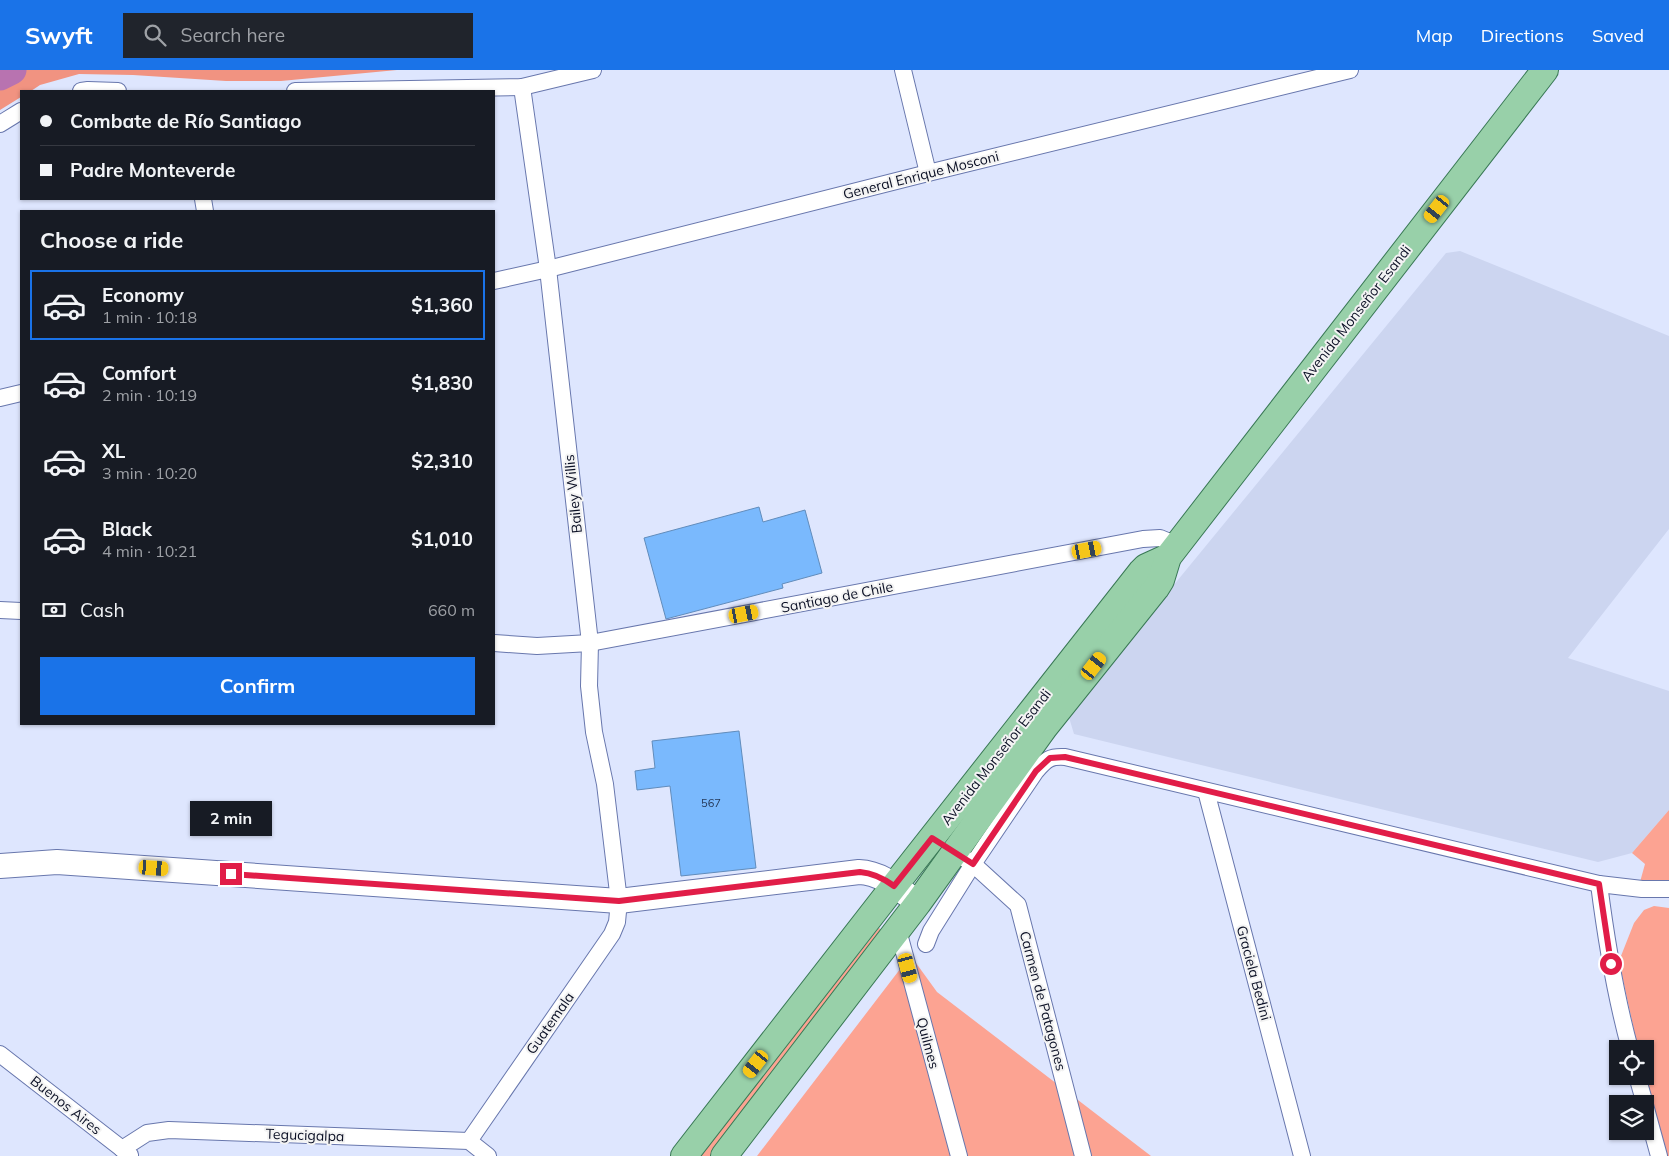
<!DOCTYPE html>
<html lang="en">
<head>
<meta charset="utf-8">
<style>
	body { margin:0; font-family:Mulish,sans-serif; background:#20242c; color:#f1f3f6; height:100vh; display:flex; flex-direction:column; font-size:19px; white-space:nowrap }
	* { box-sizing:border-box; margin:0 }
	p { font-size:16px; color:#9ea1a6 }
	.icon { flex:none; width:28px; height:28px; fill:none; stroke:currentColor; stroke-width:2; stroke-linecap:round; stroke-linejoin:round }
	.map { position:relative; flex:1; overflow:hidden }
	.side { position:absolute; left:20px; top:140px; width:475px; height:515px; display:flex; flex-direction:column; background:#171b24; border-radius:0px; box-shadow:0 1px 4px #0004 }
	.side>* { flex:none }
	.top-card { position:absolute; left:20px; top:20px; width:475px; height:110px; border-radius:0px; box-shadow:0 1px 4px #0004; display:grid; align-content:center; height:110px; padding:0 20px; background:#171b24 }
	.buttons { position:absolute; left:1609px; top:970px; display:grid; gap:10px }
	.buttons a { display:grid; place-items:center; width:45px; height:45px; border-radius:0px; background:#171b24; box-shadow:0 1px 4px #0004; font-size:25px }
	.end { position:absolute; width:22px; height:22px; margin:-11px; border:6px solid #e11d48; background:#fff; box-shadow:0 0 0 2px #fff }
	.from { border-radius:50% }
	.bubble { position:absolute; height:35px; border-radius:0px; background:#171b24; box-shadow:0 1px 4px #0004; font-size:16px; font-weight:700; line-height:35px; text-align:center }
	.car { position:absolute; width:15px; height:30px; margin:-15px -8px; border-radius:6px; box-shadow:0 0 4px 1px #0007; background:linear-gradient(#f5c518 24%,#345 0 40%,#f5c518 0 76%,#345 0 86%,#f5c518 0) }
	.top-card b { display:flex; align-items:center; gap:18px; height:48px; font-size:19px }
	.top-card b+b { border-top:1px solid #363941 }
	.top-card i { width:12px; height:12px; background:#f1f3f6 }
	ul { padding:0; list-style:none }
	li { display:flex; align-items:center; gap:15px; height:70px; margin:0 10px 8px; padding:0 10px; border:2px solid transparent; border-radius:0px }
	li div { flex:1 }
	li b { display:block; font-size:19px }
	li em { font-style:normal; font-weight:700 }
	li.current { border-color:#1a73e8 }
	li>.icon { width:45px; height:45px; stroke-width:1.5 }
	h2 { padding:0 20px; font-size:22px; line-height:60px }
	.pay { display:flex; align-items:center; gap:12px; height:55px; padding:0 20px; font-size:19px }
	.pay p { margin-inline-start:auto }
	.button { display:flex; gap:10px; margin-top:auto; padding:10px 20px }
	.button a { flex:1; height:58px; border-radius:0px; background:#1a73e8; color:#fff; font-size:20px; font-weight:700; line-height:58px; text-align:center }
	header { display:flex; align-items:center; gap:30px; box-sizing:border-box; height:70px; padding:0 25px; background:#1a73e8; color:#fff }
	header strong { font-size:24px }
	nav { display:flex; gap:28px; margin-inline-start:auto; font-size:18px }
	.search { width:350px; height:45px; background:#20242c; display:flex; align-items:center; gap:12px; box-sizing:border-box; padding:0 18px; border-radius:0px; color:#9ea1a6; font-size:19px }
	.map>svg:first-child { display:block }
	.built { fill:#ccd5f0 }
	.green { fill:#fca392 }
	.forest { fill:#f19381 }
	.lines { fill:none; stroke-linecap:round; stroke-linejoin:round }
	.river { stroke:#b873b0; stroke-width:29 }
	.building { fill:#7ab9fd; stroke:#618cbb }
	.street-casing { stroke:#6877ad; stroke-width:18 }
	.secondary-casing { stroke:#6877ad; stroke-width:26 }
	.primary-casing { stroke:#397855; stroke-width:28 }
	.street { stroke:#fff; stroke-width:16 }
	.secondary { stroke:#fff; stroke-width:24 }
	.primary { stroke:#98d0a9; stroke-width:26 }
	.route { stroke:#e11d48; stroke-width:6 }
	.labels { text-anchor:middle; stroke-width:4; stroke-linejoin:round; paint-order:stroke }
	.number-label { font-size:11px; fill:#263a5a }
	.street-label { font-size:14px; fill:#0a0f24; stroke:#f3f3f3 }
</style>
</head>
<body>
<header>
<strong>Swyft</strong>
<div class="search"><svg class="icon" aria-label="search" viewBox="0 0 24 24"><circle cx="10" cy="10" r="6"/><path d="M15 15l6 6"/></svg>Search here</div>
<nav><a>Map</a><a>Directions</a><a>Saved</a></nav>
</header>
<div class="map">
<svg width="1669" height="1086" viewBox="0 0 1669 1086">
	<rect width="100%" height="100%" fill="#dee6fe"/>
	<!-- built -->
	<polygon class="built" points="1460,181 1669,266 1669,459 1568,588 1669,621 1669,740 1632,783 1598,792 1074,664 1068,644 1446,183"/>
	<!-- green -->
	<g class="green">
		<polygon points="1669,740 1669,815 1640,812 1645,794 1632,783"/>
		<polygon points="1654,836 1669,838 1669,1086 1666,1086 1645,1006 1645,979 1638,979 1619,891 1634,853 1644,840"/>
		<polygon points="879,858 887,864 713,1086 700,1086"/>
		<polygon points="907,890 916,893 937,922 1151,1086 757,1086"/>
	</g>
	<!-- forest -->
	<polygon class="forest" points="0,0 397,0 281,11 226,11 133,5 79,4 40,15 31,21 21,21 21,27 0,40"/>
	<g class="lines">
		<!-- river -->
		<polyline class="river" points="0,6 12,0"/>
	</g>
	<!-- building -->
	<g class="building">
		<polygon points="759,437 763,452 805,440 822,503 782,514 783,518 666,549 644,468"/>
		<polygon points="739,661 756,798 681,806 670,716 637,720 635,701 655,698 652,671"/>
	</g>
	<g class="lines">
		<!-- street casing -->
		<g class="street-casing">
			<g id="street">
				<polyline points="903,0 928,103"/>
				<polyline points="81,21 88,20 118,21"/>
				<polyline points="295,21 522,17 593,0"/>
				<polyline points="0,54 21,41"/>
				<polyline points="203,129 205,141"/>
				<polyline points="494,211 548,199 928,103 1350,0"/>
				<polyline points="0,328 21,323"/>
				<polyline points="0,540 21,541"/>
				<polyline points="494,573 537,576 590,573 1143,469 1160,468 1177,475"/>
				<polyline points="1206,721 1302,1086"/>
				<polyline points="964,788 973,794 1018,835 1083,1086"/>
				<path d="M 1599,814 C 1606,869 1615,924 1630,979"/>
				<polyline points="898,860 959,1086"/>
				<path d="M 926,874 L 931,861 L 973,794 L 1036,701 C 1046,690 1049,686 1065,687 L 1599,814 L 1642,819 L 1669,819"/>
				<polyline points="0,984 130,1085"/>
				<polyline points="1637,1006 1645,1034"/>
				<polyline points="1645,1035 1659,1086"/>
				<polyline points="469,1071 612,864 617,852 619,831 605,714 594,662 589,616 590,573 548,199 522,17"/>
				<polyline points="122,1079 147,1063 169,1060 469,1071 488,1086"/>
			</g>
		</g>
		<!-- secondary casing -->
		<g class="secondary-casing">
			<path id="secondary" d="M 0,796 L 57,792 L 619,831 L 859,802 C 883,803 900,820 918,833"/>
		</g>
		<!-- primary casing -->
		<g class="primary-casing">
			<g id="primary">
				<polyline points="684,1086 894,816 1141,502 1146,497 1168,487"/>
				<polyline points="724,1086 918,833 1044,658 1156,518 1161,510 1168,487 1545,0"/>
			</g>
		</g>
		<!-- street -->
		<use href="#street" class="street"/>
		<!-- secondary -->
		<use href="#secondary" class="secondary"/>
		<!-- primary -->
		<use href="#primary" class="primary"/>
	</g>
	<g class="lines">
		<!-- route -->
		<path class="route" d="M 231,804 L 619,831 L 860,802 C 873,803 883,808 894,816 L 932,768 L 973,794 L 1036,701 L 1050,688 L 1065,687 L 1599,814 L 1611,894"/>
	</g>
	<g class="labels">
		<!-- number labels -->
		<g class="number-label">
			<text x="711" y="737">567</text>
		</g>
		<!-- street labels -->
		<g class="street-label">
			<text transform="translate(921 105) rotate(-14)" y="5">General Enrique Mosconi</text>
			<text transform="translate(1356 243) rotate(-52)" y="5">Avenida Monseñor Esandi</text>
			<text transform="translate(573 424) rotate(-96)" y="5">Bailey Willis</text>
			<text transform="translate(837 527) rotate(-11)" y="5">Santiago de Chile</text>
			<text transform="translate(996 687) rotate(-52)" y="5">Avenida Monseñor Esandi</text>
			<text transform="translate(1254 903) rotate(75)" y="5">Graciela Bedini</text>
			<text transform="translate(1043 931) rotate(75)" y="5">Carmen de Patagones</text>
			<text transform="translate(550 953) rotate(-55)" y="5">Guatemala</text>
			<text transform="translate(928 973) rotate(75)" y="5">Quilmes</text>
			<text transform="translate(66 1035) rotate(38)" y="5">Buenos Aires</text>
			<text transform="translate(305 1065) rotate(2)" y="5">Tegucigalpa</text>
		</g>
	</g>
</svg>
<div class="buttons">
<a><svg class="icon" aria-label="locate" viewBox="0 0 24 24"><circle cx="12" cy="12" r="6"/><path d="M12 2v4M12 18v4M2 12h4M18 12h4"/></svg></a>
<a><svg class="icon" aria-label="layers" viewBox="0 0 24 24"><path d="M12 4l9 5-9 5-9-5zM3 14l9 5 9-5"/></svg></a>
</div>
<i class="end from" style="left:1611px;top:894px"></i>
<i class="end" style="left:231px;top:804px"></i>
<div class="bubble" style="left:190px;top:731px;width:82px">2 min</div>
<i class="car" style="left:1437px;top:139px;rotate:218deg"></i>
<i class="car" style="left:1087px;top:480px;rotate:79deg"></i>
<i class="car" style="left:744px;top:544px;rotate:79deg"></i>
<i class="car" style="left:1094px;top:596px;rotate:38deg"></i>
<i class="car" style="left:154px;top:798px;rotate:94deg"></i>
<i class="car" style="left:908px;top:898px;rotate:165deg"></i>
<i class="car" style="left:756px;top:994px;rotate:218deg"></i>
<div class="top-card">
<b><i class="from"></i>Combate de Río Santiago</b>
<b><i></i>Padre Monteverde</b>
</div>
<section class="side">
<h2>Choose a ride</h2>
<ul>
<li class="current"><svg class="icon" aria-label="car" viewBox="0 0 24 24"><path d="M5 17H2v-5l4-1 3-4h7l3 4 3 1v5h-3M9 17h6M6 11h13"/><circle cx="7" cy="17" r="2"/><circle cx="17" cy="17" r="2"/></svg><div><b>Economy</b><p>1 min · 10:18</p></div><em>$1,360</em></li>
<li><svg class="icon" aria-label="car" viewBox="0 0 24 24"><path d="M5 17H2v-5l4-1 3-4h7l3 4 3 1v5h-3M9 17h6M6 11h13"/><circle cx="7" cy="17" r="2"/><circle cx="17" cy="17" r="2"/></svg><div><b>Comfort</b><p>2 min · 10:19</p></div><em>$1,830</em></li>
<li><svg class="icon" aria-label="car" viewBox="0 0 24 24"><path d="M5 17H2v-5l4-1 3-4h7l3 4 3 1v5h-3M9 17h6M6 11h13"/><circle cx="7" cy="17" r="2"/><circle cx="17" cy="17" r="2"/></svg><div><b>XL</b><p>3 min · 10:20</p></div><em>$2,310</em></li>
<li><svg class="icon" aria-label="car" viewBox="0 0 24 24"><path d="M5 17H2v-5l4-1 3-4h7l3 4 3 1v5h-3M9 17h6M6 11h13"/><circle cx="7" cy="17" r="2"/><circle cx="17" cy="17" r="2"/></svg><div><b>Black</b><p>4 min · 10:21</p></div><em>$1,010</em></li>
</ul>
<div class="pay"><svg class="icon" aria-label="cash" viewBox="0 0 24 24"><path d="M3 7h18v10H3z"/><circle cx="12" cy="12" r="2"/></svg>Cash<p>660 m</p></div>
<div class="button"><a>Confirm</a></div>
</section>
</div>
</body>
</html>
